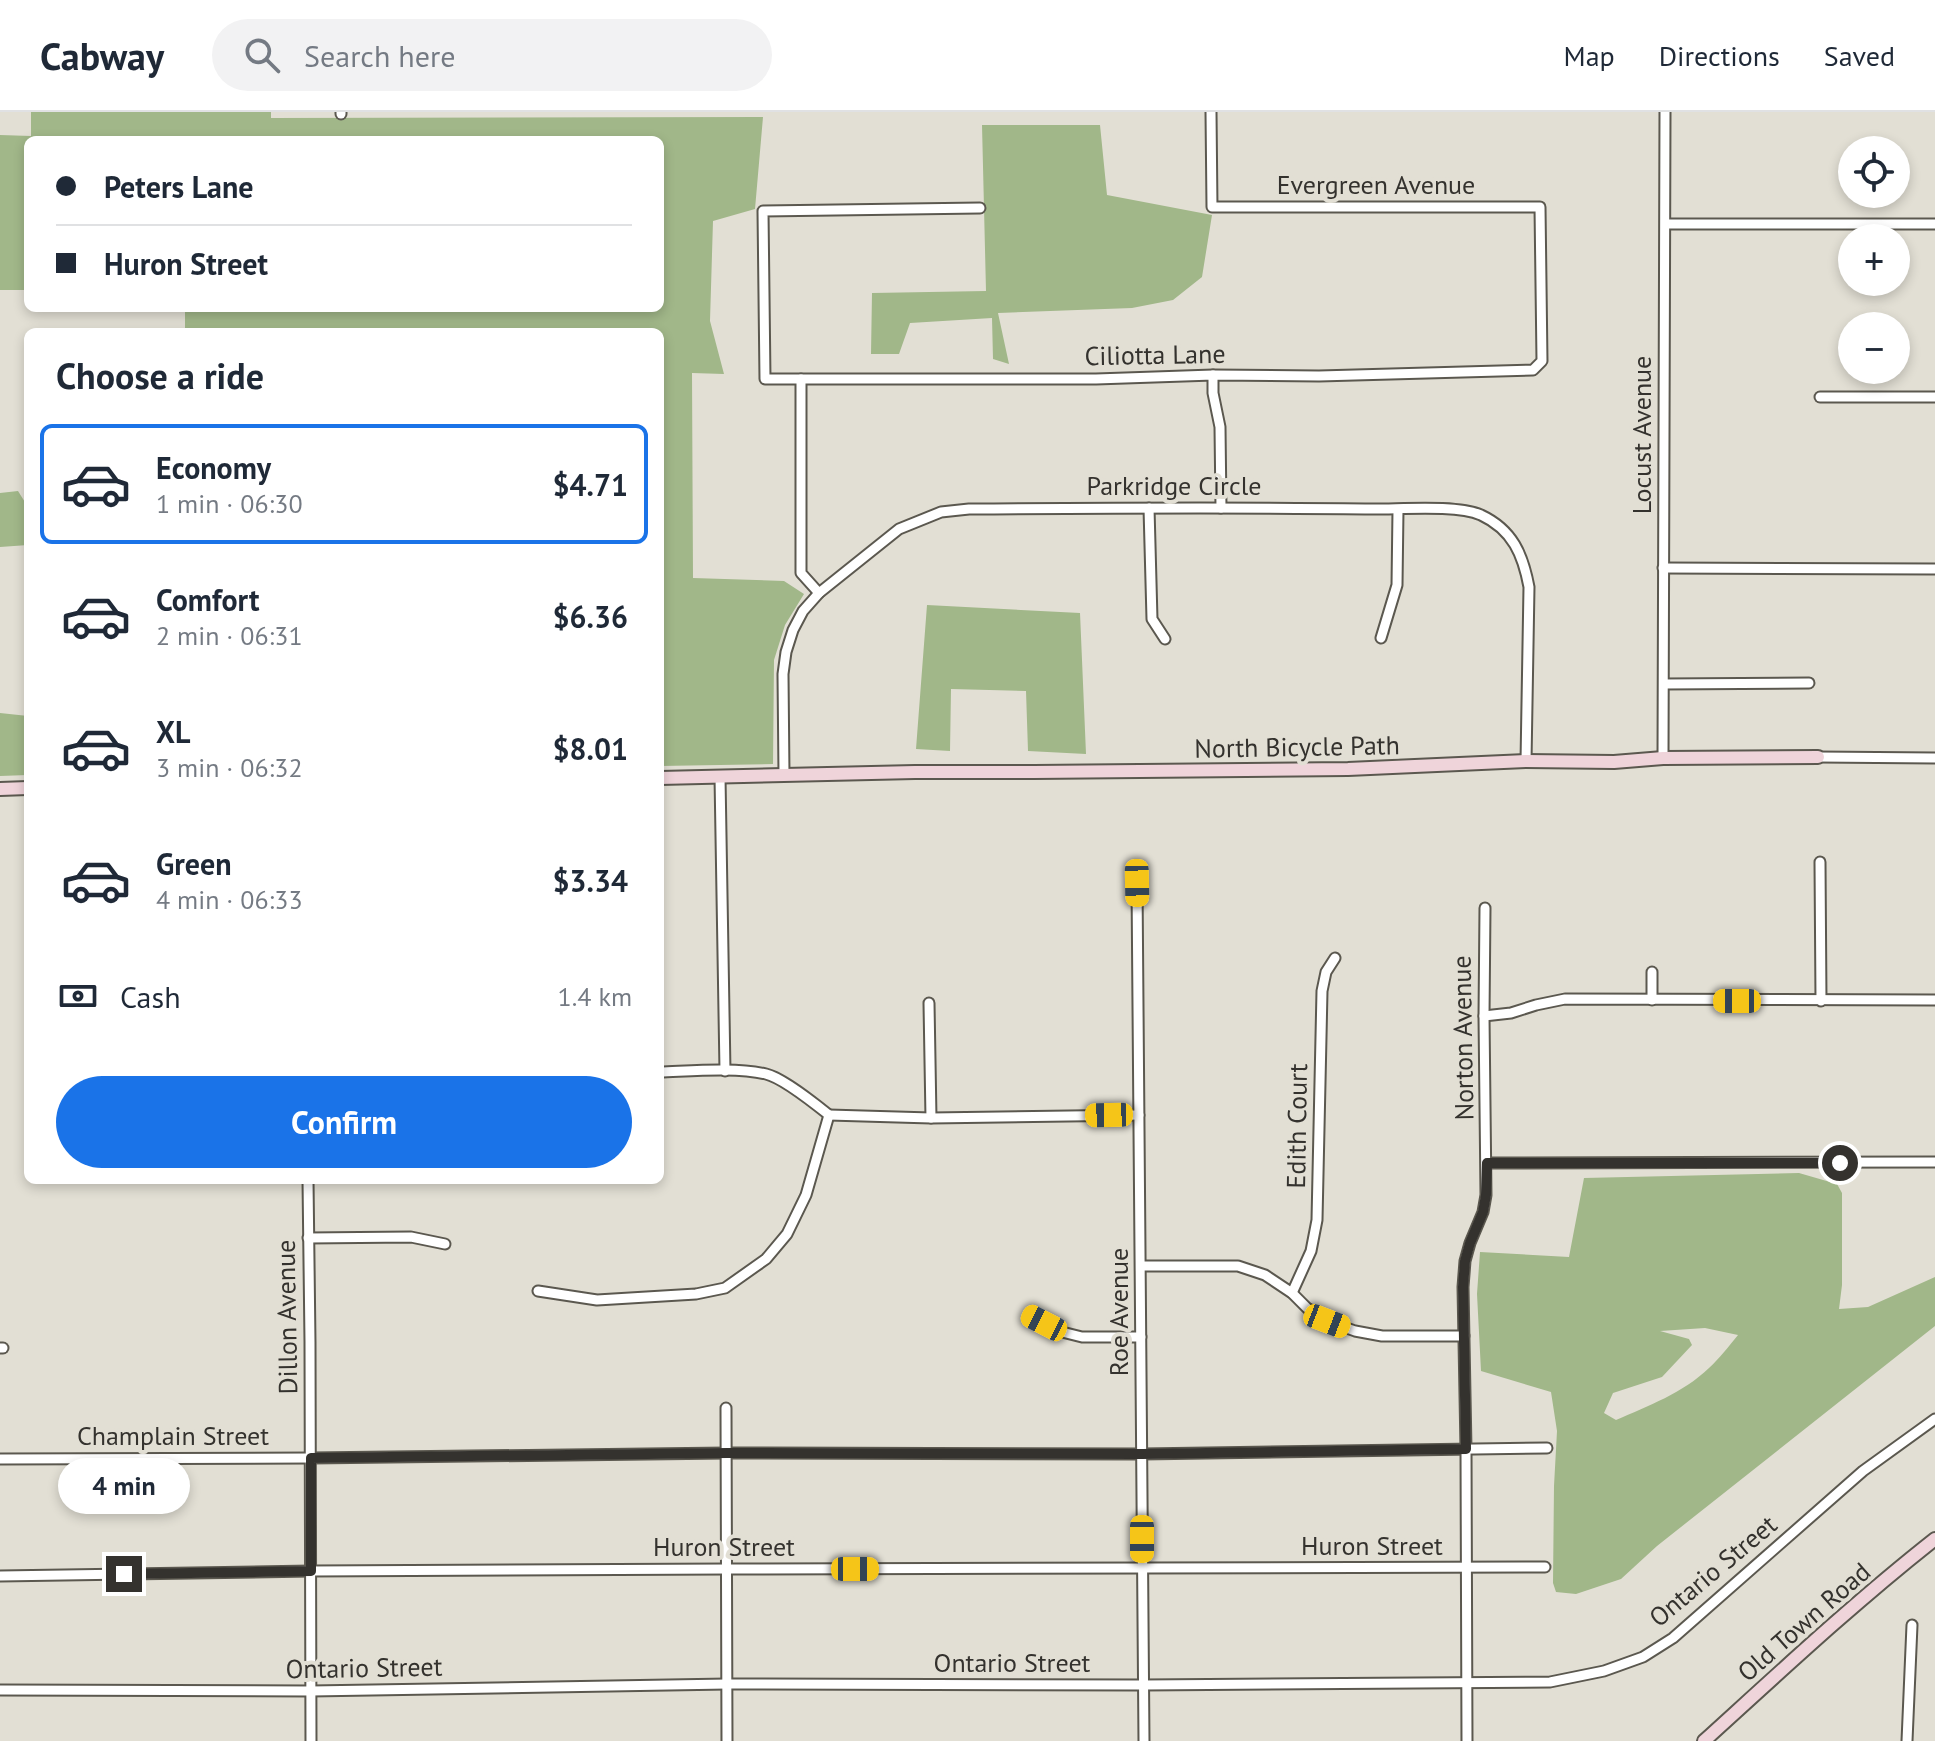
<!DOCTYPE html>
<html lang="en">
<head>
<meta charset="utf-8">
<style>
	body { margin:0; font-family:"PT Sans",sans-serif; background:#f2f2f3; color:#1f2937; height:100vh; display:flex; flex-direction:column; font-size:30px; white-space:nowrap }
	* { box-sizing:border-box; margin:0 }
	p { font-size:26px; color:#747a83 }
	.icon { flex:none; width:44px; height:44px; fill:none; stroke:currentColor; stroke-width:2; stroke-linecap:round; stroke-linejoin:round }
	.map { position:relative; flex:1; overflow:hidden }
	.details { position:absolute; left:24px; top:216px; width:640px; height:856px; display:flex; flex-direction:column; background:#fff; border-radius:12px; box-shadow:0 4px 12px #0003 }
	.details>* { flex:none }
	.hud { position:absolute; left:24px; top:24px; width:640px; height:176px; border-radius:12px; box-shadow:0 4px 12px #0003; display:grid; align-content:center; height:176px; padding:0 32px; background:#fff }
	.tools { position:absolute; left:1838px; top:24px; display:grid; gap:16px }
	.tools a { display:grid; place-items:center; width:72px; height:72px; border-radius:50%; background:#fff; box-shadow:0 4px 12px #0003; font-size:40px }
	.end { position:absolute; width:36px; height:36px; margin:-18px; border:10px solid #34322e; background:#fff; box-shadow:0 0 0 4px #fff }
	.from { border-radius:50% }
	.bubble { position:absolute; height:56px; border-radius:28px; background:#fff; box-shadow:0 4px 12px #0003; font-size:26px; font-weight:600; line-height:56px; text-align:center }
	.car { position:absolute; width:24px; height:48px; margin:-24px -12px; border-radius:10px; box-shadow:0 0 6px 2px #0007; background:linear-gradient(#f5c518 24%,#345 0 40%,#f5c518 0 76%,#345 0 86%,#f5c518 0) }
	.hud b { display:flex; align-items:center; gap:28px; height:76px; font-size:30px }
	.hud b+b { border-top:2px solid #e0e1e3 }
	.hud i { width:20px; height:20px; background:#1f2937 }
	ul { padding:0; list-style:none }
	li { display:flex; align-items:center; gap:24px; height:120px; margin:0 16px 12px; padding:0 16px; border:4px solid transparent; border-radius:12px }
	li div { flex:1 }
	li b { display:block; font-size:30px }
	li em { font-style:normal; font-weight:600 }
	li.selected { border-color:#1a73e8 }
	li>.icon { width:72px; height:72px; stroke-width:1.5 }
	h2 { padding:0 32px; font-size:36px; line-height:96px }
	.pay { display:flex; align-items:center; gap:20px; height:88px; padding:0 32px; font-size:30px }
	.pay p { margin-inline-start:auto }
	.primary-button { display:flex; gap:16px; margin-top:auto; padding:16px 32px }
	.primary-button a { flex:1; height:92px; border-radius:48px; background:#1a73e8; color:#fff; font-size:32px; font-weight:600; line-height:92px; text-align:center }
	header { display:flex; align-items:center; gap:48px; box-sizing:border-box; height:112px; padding:0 40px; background:#fff; border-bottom:2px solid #e0e1e3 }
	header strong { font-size:38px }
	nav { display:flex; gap:44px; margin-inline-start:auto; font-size:28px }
	.search { width:560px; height:72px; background:#f2f2f3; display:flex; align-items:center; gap:20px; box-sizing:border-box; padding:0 28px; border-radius:44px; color:#747a83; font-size:30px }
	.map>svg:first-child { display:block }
	.forest { fill:#a1b789; fill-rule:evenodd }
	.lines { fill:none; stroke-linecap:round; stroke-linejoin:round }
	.street-casing { stroke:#5b584f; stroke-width:13 }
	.secondary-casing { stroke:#5b584f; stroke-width:16 }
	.street { stroke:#fff; stroke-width:9 }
	.secondary { stroke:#efd4da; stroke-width:12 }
	.route { stroke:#34322e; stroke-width:10 }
	.labels { text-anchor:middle; stroke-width:8; stroke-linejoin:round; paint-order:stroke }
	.street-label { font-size:26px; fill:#34322e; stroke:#e2dfd4 }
</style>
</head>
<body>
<header>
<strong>Cabway</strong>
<div class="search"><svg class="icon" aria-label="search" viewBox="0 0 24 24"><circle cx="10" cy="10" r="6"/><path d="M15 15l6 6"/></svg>Search here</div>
<nav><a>Map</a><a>Directions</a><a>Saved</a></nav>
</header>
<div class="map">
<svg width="1935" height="1629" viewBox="0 0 1935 1629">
	<rect width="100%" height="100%" fill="#e2dfd4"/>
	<!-- forest -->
	<g class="forest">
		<polygon points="31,0 271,0 271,6 763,5 755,97 713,109 710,209 724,262 692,261 693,466 784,469 804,482 785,513 774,548 773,652 660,654 660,220 185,220 185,196 660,196 660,28 28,28 28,178 0,178 0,23 31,24"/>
		<polygon points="982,13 1100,13 1107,83 1212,103 1202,165 1173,188 1132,196 998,201 1009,252 993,247 992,206 910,211 899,242 871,242 872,181 986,179"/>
		<polygon points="18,379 28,395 28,433 0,435 0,381"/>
		<polygon points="927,493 1080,501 1086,642 1028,639 1026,579 951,577 950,639 916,637"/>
		<polygon points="0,601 28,604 28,663 0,664"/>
		<path d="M 1799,1061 L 1837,1072 L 1842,1081 L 1842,1173 L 1839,1197 L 1868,1195 L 1935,1165 L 1935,1214 L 1657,1434 L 1621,1467 L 1576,1482 L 1556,1480 L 1553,1471 L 1554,1374 L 1557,1319 L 1551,1280 L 1481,1259 L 1477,1182 L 1480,1140 L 1569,1145 L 1584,1066 ZM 1705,1216 L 1738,1223 C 1729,1234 1719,1247 1709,1256 C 1683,1281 1648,1294 1616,1308 L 1604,1301 L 1613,1281 L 1662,1265 L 1692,1233 L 1689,1227 L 1660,1219 Z"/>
	</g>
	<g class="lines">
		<!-- street casing -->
		<g class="street-casing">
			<g id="street">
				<polyline points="341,0 341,2"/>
				<polyline points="980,96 763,99 765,267 1096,267 1213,263 1319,264 1533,258 1542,249 1540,95 1212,95 1211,0"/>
				<polyline points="1666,112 1935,112"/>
				<polyline points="1213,263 1213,281 1220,315 1221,396"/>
				<polyline points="801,267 801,461 819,481"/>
				<polyline points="1820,285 1935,285"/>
				<polyline points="1149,396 1152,507 1165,527"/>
				<polyline points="1663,456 1935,457"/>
				<polyline points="1381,526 1397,473 1398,398"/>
				<polyline points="1664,572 1809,571"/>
				<polyline points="1818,645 1935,646"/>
				<polyline points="1663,646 1665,0"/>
				<path d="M 784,662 L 783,562 L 786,540 L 793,518 L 803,499 L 819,481 L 899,417 L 941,400 L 969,397 C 1101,396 1233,395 1365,397 C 1395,398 1455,392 1481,403 C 1513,418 1523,443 1529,475 L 1526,649"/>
				<polyline points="720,665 725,959"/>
				<polyline points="1820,750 1821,889"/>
				<polyline points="1137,771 1144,1629"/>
				<polyline points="1652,860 1652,888"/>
				<polyline points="929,891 931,1006"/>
				<polyline points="1484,904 1511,901 1536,893 1565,887 1935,888"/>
				<path d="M 660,960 C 691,959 736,955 766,962 C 783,966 814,991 829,1003"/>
				<polyline points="829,1003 931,1006 1139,1003"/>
				<polyline points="1487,1051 1935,1050"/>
				<polyline points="308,1068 310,1230 311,1629"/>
				<polyline points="308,1126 411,1125 445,1132"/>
				<polyline points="1141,1154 1238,1154 1265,1163 1292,1181 1307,1196 1327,1209 1355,1219 1382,1224 1464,1224"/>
				<polyline points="538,1179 597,1188 696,1182 725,1176 766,1147 787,1122 806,1083 829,1003"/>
				<polyline points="1292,1181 1311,1139 1317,1108 1322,879 1326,860 1335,846"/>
				<polyline points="1029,1204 1058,1219 1082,1225 1141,1225"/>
				<polyline points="0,1236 3,1236"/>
				<polyline points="726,1296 727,1629"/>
				<polyline points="0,1347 311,1346 727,1341 1142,1342 1547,1336"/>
				<polyline points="0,1464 311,1459 728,1457 1545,1455"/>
				<polyline points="0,1578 311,1579 727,1572 1144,1573 1550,1570 1604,1559 1643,1545 1673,1526 1863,1359 1935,1307"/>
				<polyline points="1467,1629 1466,1337 1463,1175 1465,1149 1470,1131 1483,1100 1486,1083 1484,904 1485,796"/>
				<polyline points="1907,1629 1912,1513"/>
			</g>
		</g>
		<!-- secondary casing -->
		<g class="secondary-casing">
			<g id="secondary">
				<polyline points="660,666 915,660 1034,660 1348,657 1526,649 1614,650 1663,646 1818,645"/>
				<polyline points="0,677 28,676"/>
				<path d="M 1704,1629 C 1780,1560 1855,1490 1935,1427"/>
			</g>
		</g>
		<!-- street -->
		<use href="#street" class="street"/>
		<!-- secondary -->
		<use href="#secondary" class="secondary"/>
	</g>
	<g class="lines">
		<!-- route -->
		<polyline class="route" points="124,1462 311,1459 311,1346 727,1341 1142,1342 1466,1337 1463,1175 1465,1149 1470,1131 1483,1100 1486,1083 1487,1051 1840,1051"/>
	</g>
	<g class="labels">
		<!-- street labels -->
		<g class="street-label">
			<text x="1376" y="82">Evergreen Avenue</text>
			<text transform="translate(1155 243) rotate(-1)" y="9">Ciliotta Lane</text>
			<text transform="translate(1642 323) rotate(-90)" y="9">Locust Avenue</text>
			<text x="1174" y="383">Parkridge Circle</text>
			<text transform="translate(1297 635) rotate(-1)" y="9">North Bicycle Path</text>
			<text transform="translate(1463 926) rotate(-91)" y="9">Norton Avenue</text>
			<text transform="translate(1297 1014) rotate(-89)" y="9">Edith Court</text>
			<text transform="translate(1119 1200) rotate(-90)" y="9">Roe Avenue</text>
			<text transform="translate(287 1205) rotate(-91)" y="9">Dillon Avenue</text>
			<text x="173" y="1333">Champlain Street</text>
			<text x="1372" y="1443">Huron Street</text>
			<text x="724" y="1444">Huron Street</text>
			<text transform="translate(1713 1459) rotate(-40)" y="9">Ontario Street</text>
			<text transform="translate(1804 1510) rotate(-41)" y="9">Old Town Road</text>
			<text x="1012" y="1560">Ontario Street</text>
			<text transform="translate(364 1556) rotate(-1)" y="9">Ontario Street</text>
		</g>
	</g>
</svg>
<div class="tools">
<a><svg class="icon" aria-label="locate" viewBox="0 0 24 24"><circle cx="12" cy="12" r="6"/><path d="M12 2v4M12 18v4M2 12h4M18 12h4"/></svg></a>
<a>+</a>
<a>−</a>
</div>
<i class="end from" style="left:1840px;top:1051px"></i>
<i class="end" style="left:124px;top:1462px"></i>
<div class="bubble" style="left:58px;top:1346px;width:132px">4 min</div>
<i class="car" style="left:1137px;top:771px;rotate:179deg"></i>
<i class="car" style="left:1737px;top:889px;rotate:270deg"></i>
<i class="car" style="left:1109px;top:1003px;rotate:269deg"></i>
<i class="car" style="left:1327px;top:1209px;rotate:111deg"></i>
<i class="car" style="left:1044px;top:1211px;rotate:297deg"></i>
<i class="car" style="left:1142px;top:1427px;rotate:180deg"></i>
<i class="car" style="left:855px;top:1457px;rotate:90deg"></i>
<div class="hud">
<b><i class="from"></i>Peters Lane</b>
<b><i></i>Huron Street</b>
</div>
<section class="details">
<h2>Choose a ride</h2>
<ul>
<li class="selected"><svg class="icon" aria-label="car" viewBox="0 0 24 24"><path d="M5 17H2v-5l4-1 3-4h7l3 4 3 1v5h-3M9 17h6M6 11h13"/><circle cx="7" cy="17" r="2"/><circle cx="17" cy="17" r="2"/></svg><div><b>Economy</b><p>1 min · 06:30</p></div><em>$4.71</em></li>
<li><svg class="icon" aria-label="car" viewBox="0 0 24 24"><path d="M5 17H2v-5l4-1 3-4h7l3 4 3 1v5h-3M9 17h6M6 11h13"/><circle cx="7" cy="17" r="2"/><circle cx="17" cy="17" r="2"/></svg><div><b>Comfort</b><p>2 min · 06:31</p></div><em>$6.36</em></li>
<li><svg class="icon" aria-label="car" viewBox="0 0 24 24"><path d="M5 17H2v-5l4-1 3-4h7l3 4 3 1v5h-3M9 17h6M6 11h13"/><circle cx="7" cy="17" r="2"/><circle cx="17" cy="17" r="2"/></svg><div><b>XL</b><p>3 min · 06:32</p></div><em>$8.01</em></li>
<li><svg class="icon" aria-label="car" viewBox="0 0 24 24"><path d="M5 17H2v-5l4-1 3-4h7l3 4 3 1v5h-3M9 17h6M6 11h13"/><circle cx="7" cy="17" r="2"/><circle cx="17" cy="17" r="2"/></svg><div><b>Green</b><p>4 min · 06:33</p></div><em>$3.34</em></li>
</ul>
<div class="pay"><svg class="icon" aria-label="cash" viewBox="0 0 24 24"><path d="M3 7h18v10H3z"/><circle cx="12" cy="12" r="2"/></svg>Cash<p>1.4 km</p></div>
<div class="primary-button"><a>Confirm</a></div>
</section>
</div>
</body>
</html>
